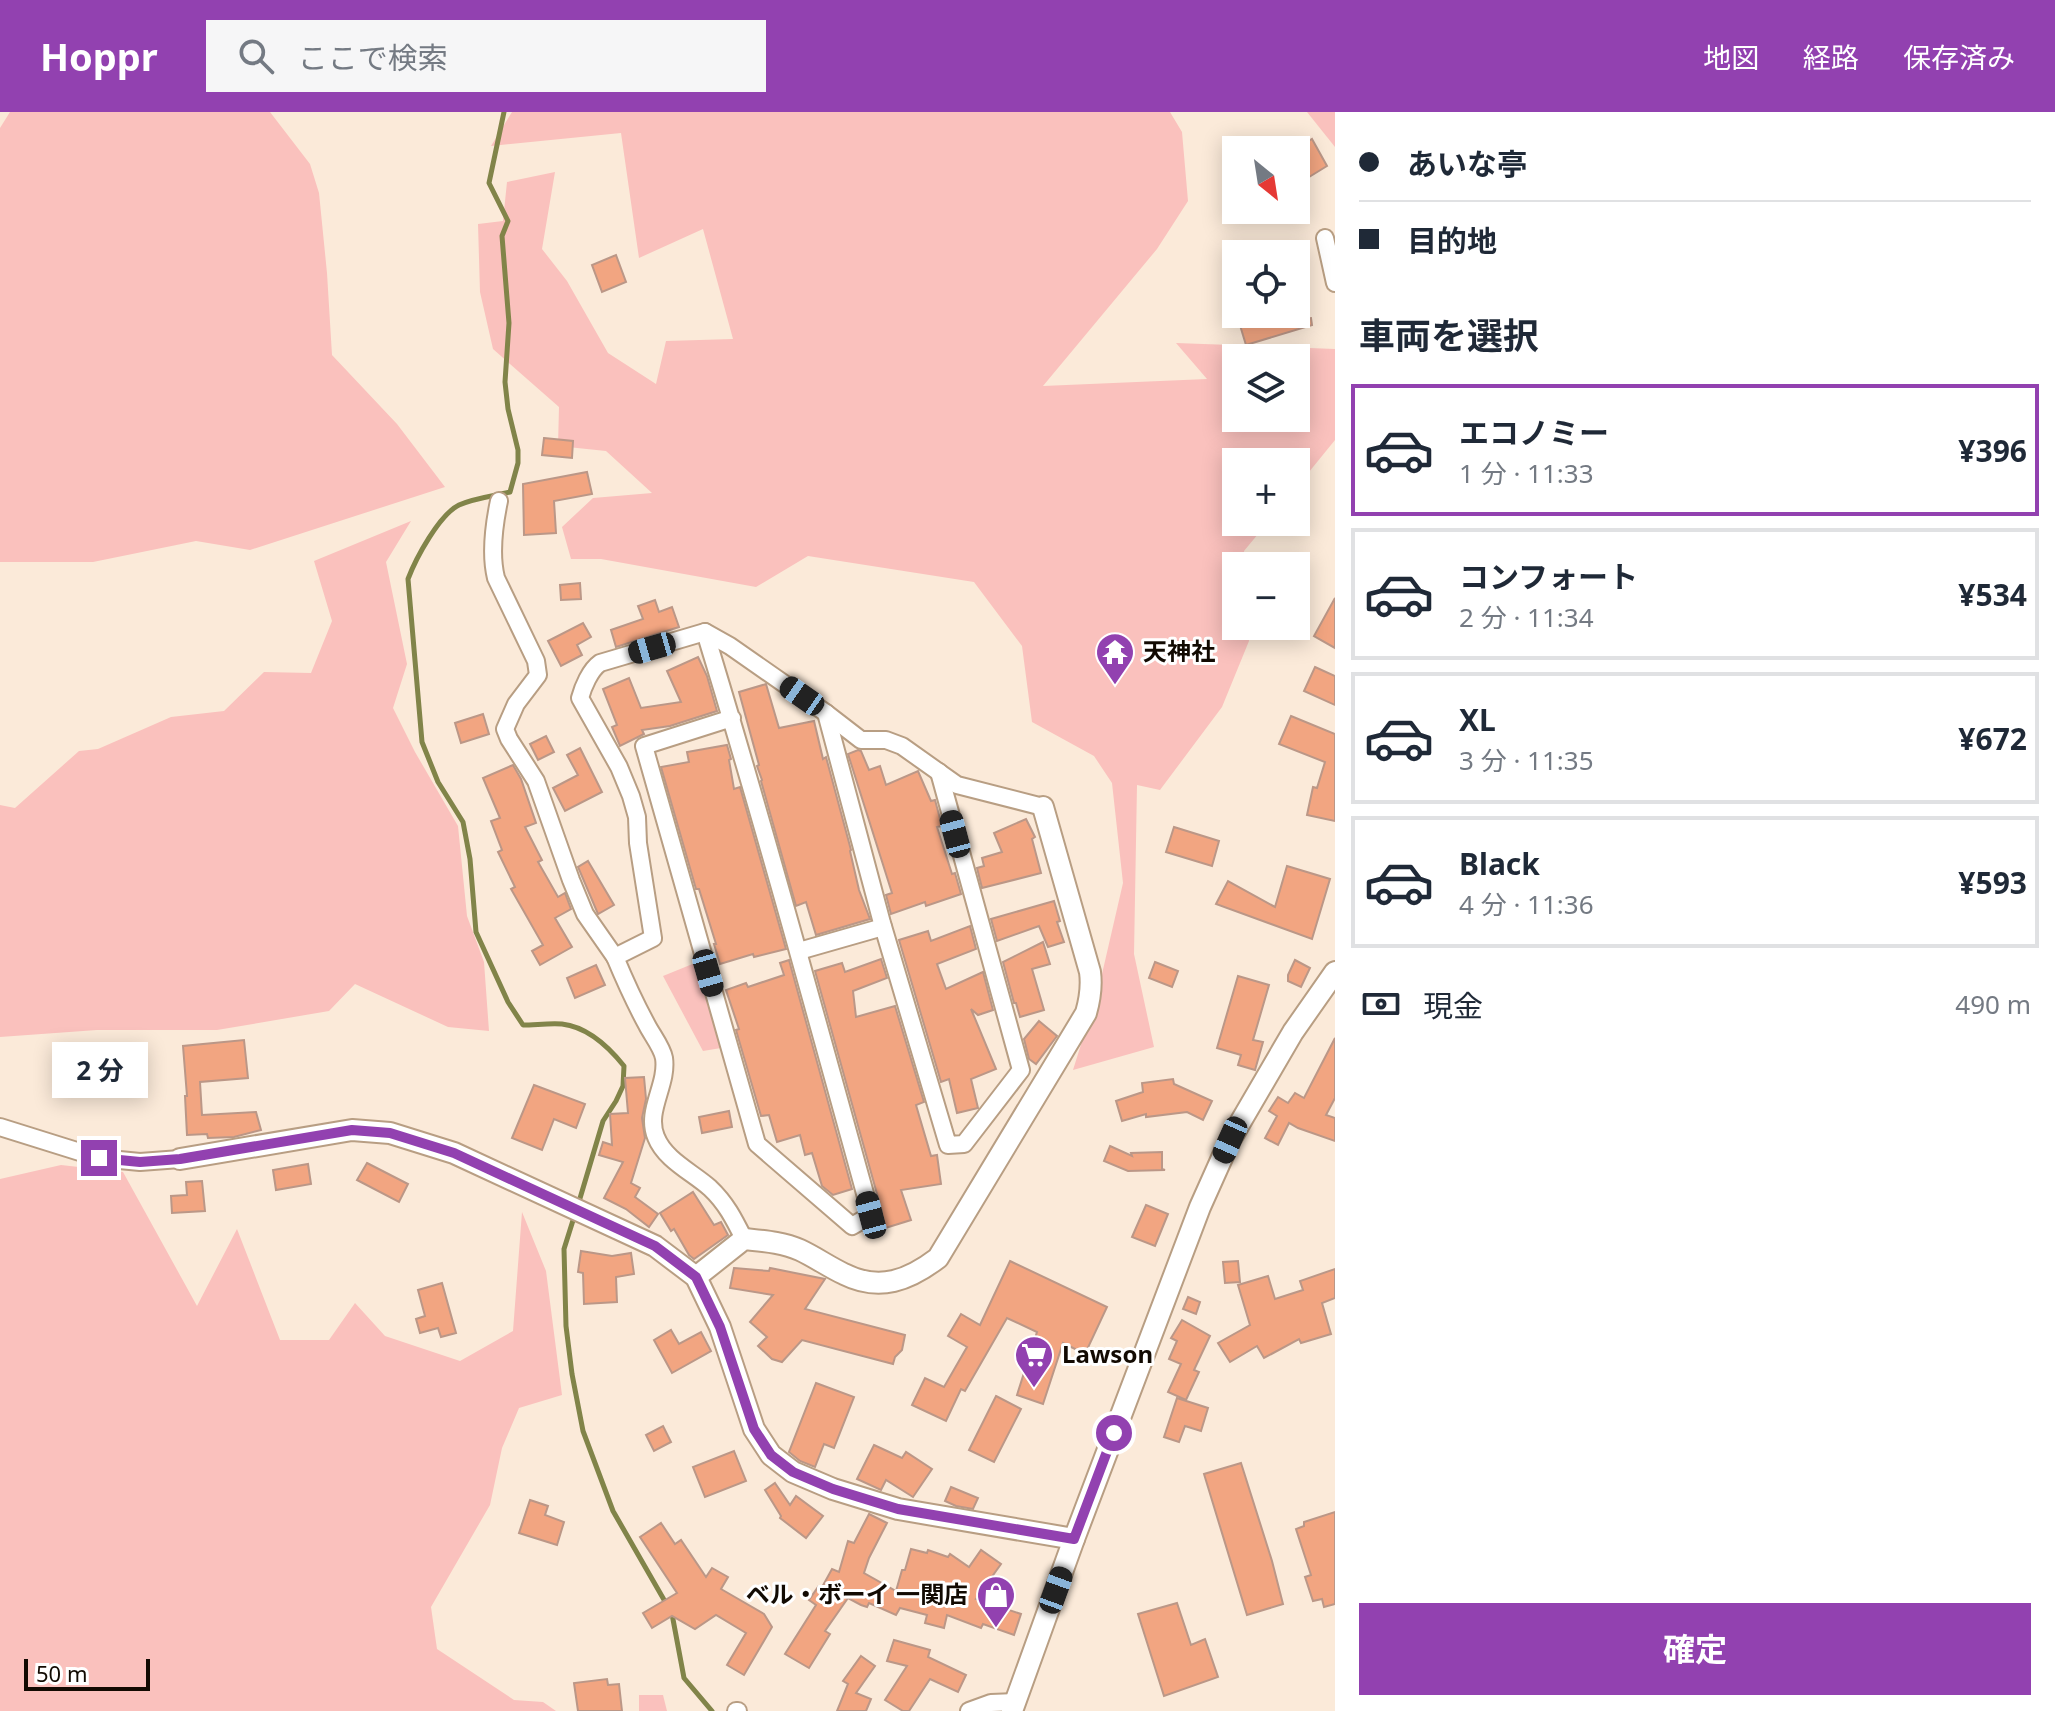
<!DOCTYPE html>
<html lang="ja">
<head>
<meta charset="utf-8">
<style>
	body { margin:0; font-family:"Noto Sans","Noto Sans JP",sans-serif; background:#f6f6f7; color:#1f2937; height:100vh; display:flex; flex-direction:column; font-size:30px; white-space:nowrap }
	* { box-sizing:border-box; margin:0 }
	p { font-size:26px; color:#747a83 }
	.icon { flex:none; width:44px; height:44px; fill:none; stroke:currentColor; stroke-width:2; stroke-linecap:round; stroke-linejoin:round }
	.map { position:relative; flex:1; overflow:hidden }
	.side { display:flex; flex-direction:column; background:#fff; width:720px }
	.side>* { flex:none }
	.top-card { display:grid; align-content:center; height:176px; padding:0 24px; background:#fff }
	.needle { width:52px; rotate:150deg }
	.fabs { position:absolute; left:1222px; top:24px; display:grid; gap:16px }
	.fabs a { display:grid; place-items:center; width:88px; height:88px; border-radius:0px; background:#fff; box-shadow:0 4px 20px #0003; font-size:40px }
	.scale { position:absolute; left:24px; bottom:20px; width:126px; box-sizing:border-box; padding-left:8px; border:4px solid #120a02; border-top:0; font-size:22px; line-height:28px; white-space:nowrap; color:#120a02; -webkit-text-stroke:6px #fff; paint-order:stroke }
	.end { position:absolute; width:36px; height:36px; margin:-18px; border:10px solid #9241b0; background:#fff; box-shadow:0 0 0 4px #fff }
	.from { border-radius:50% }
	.bubble { position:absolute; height:56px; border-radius:0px; background:#fff; box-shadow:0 4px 20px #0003; font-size:26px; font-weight:700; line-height:56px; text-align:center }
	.car { position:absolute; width:24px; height:48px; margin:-24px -12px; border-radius:10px; box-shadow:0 0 6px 2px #0007; background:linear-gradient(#222 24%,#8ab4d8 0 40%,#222 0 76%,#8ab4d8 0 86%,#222 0) }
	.top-card b { display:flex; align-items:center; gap:28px; height:76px; font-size:30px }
	.top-card b+b { border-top:2px solid #e0e1e3 }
	.top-card i { width:20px; height:20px; background:#1f2937 }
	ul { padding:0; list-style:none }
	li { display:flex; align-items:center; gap:24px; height:132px; margin:0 16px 12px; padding:0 8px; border:4px solid #e0e1e3; border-radius:0px }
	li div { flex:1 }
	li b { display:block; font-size:30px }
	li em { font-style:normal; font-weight:700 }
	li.current { border-color:#9241b0 }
	li>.icon { width:72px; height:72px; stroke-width:1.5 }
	h2 { padding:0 24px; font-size:36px; line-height:96px }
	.pay { display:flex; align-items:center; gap:20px; height:88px; padding:0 24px; font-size:30px }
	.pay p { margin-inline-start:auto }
	.primary-button { display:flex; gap:16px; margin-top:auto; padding:16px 24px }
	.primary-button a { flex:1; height:92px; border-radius:0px; background:#9241b0; color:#fff; font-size:32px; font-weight:700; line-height:92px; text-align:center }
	header { display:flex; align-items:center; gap:48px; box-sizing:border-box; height:112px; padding:0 40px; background:#9241b0; color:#fff }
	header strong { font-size:38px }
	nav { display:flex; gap:44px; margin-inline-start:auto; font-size:28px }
	.search { width:560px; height:72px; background:#f6f6f7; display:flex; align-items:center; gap:20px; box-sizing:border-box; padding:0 28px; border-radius:0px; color:#747a83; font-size:30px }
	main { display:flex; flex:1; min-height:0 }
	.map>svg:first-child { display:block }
	.green { fill:#fac1bd; fill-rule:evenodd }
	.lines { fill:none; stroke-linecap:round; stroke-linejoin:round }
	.stream { stroke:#818449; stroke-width:5 }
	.building { fill:#f2a581; stroke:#bb9787; stroke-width:2 }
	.minor-casing { stroke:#b89e83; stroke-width:20 }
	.tertiary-casing { stroke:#b89e83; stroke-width:24 }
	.minor { stroke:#fff; stroke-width:16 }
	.tertiary { stroke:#fff; stroke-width:20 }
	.route { stroke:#9241b0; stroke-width:10 }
	.labels { text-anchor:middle; stroke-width:6; stroke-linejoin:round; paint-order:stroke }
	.poi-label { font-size:24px; font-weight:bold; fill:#120a02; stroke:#fff; text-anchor:start }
</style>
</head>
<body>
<header>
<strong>Hoppr</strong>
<div class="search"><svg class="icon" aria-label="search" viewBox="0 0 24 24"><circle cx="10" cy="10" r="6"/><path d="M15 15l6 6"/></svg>ここで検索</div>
<nav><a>地図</a><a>経路</a><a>保存済み</a></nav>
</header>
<main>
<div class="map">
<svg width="1335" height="1599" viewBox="0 0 1335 1599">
	<rect width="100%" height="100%" fill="#fbead9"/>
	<!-- green -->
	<g class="green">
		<polygon points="10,0 270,0 310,52 319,81 327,161 332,243 397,312 445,375 250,438 196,429 93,450 0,450 0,16"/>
		<path d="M 512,0 L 1170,0 L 1182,20 L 1188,89 L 1157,137 L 1043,274 L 1207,267 L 1176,231 L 1335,237 L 1335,328 L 1296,376 L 1296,350 L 1236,350 L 1236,410 L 1268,410 L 1244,439 L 1245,454 L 1236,454 L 1236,514 L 1248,514 L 1249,529 L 1222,595 L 1160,678 L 1137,673 L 1134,842 L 1154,935 L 1073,958 L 1099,875 L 1123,771 L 1112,671 L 1094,644 L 1032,610 L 1022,534 L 974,470 L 808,444 L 756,475 L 601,447 L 571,447 L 562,415 L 593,386 L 652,381 L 606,339 L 558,334 L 559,295 L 493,237 L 480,180 L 478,112 L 503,109 L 507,70 L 555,60 L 542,137 L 567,169 L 608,241 L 656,272 L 666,229 L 733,227 L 703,117 L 639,146 L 621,21 L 491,34 ZM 1236,246 L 1296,246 L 1296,306 L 1236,306 Z"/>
		<polygon points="1307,0 1335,0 1335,35"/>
		<polygon points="411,409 386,450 407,552 393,596 415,640 458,714 467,804 484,850 489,919 448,915 355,872 329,899 217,918 97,918 0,925 0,693 15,696 79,639 98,637 171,605 224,599 264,560 311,561 332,509 314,449"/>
		<polygon points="695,851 721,936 703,939 663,864"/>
		<polygon points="61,1053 123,1060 197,1194 237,1117 280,1228 329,1228 355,1191 385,1224 460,1249 513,1219 522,1100 546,1159 562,1283 519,1296 502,1336 490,1393 431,1495 437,1537 514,1588 543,1590 556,1599 0,1599 0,1067"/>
		<polygon points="639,1583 663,1583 667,1599 639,1599"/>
	</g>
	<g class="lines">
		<!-- stream -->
		<g class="stream">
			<path d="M 504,0 L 489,71 L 508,109 L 502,124 L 509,211 L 505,270 L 508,297 L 518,338 L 518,351 L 510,380 C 494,384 474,386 459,393 C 439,403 416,446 408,467 L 422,630 L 438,670 L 463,710 L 470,747 L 476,820 L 508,890 L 523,913 C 535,913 549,911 562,912 C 588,915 608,934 624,954 L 623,974 L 616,989 L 603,1009 L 578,1093"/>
			<polyline points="575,1102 564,1137 566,1214 572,1262 583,1319 613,1399 667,1493"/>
			<polyline points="672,1502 684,1566 712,1599"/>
		</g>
	</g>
	<!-- building -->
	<g class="building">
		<polygon points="1312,27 1327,54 1296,73 1296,37"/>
		<polygon points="616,143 626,170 602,180 592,153"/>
		<polygon points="1264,202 1282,202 1284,209 1311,206 1312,213 1246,233 1239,210"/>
		<polygon points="544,326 573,329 572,346 542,343"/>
		<polygon points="587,360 592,382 554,389 556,421 524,423 523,372"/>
		<polygon points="580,471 581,487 561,488 560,473"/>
		<polygon points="1335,486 1335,536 1314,524"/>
		<polygon points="655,488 659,500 672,495 679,515 616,535 611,518 643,507 638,494"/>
		<polygon points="583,511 591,525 577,533 582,543 561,554 548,529"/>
		<polygon points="698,545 707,564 717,599 670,614 642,618 644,622 620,634 612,615 617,613 603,577 629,566 641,596 681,590 667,559"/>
		<polygon points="1315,555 1335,564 1335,593 1304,579"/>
		<polygon points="766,572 779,616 814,609 823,647 826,645 851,738 850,739 859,778 870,807 816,823 806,790 796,794 761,669 762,668 757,654 759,653 739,580"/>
		<polygon points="483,602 489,622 461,631 455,611"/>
		<polygon points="1291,604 1335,622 1335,709 1307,703 1313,675 1317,676 1325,650 1279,632"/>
		<polygon points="546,624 554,640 538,648 530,632"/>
		<polygon points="727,633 731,647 729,648 734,677 740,675 786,837 754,845 753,842 720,852 714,832 716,832 699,777 696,777 661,655 689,650 687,640"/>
		<polygon points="580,636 602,680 565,699 553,676 578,663 567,643"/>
		<polygon points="858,638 861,639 869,658 880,654 886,673 918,659 931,689 935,688 942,714 937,715 952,762 955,761 961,782 926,794 925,790 891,802 886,783 892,781 848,642"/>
		<polygon points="513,653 521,667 536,711 525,715 542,748 538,750 558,785 565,781 571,797 555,806 572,835 540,853 532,839 543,833 511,777 515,775 498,740 502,738 491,709 500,706 483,666"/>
		<polygon points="1026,707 1035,725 1032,727 1041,761 982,776 977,756 984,754 982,746 1002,740 994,721"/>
		<polygon points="1174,715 1219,729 1212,754 1166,740"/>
		<polygon points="588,749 614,793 598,802 578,755"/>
		<polygon points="1287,754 1330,767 1312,827 1216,792 1228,769 1275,795"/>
		<polygon points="1054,789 1060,809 1057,810 1064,830 1048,835 1039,814 997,829 991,807"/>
		<polygon points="970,814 976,837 937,852 946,877 983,860 993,898 978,903 971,897 996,957 971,967 978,996 957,1001 949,967 941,970 899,828 928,819 931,829"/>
		<polygon points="1043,830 1050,852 1032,857 1044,898 1020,905 1016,891 1014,891 1003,850"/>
		<polygon points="881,847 887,866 853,879 856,905 895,894 924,990 916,993 931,1044 937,1043 941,1072 901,1078 911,1108 879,1118 877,1112 882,1105 882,1100 815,859 842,851 845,860"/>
		<polygon points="789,848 852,1077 833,1083 822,1074 812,1041 805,1043 800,1023 777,1030 769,1003 761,1004 736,918 739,917 726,878 746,871 748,875 784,863 780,851"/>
		<polygon points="1295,848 1310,856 1301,875 1288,869 1288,863"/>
		<polygon points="1155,850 1178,859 1172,875 1149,866"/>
		<polygon points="596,853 605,873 575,886 567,866"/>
		<polygon points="1238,864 1269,873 1253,928 1263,930 1255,958 1238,953 1241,943 1217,936"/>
		<polygon points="1039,909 1057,924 1036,952 1029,947 1024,927"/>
		<polygon points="1335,926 1335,986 1326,1003 1335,1006 1335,1029 1298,1016 1289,1011 1278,1033 1265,1026 1277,1004 1269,999 1278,985 1288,991 1295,981 1304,986"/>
		<polygon points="244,928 248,966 200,970 202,1003 256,1000 261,1018 234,1025 208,1026 207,1022 187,1023 185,984 187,984 183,934"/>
		<polygon points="644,965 646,987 642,1006 645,1026 631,1071 640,1076 635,1085 658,1102 649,1115 626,1097 604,1086 623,1050 599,1043 603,1030 612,1033 610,1002 628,1001 625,966"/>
		<polygon points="1173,967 1174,972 1212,989 1203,1008 1187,1000 1146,1005 1146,1002 1122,1009 1116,989 1143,980 1142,971"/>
		<polygon points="534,973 585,992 576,1016 554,1007 542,1038 512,1026"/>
		<polygon points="729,999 732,1015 702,1021 699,1005"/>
		<polygon points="1110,1034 1132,1044 1131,1041 1162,1040 1162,1057 1165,1058 1128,1059 1104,1049"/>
		<polygon points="367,1051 408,1072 399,1090 357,1068"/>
		<polygon points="308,1052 311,1072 276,1078 273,1058"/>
		<polygon points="202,1069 205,1099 172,1101 171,1084 187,1083 186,1070"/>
		<polygon points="693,1080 714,1113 721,1110 728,1123 694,1147 689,1143 674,1117 671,1119 660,1101"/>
		<polygon points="1146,1093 1168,1102 1155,1134 1132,1125"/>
		<polygon points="581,1139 612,1144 631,1141 634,1162 616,1165 617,1190 584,1192 583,1161 578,1160"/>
		<polygon points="1010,1149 1107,1195 1085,1242 1063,1231 1043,1292 1017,1283 1037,1220 1007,1206 965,1279 961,1277 946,1309 912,1293 925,1266 944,1275 967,1235 948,1224 961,1202 980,1213"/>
		<polygon points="1238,1149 1240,1170 1225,1171 1223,1150"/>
		<polygon points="734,1156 769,1159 770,1156 825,1167 805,1197 905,1223 902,1238 895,1245 893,1252 802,1228 782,1250 772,1247 758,1234 767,1225 750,1210 773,1183 730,1176"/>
		<polygon points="1335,1157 1335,1186 1322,1191 1331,1222 1301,1231 1299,1227 1264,1246 1257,1234 1230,1250 1218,1231 1250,1213 1238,1173 1268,1164 1275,1187 1303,1178 1300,1169"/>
		<polygon points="442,1171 456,1221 441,1225 438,1216 420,1221 416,1207 425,1204 418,1178"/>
		<polygon points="1188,1185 1200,1190 1196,1202 1183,1197"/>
		<polygon points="1182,1208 1210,1224 1194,1258 1199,1260 1186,1288 1168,1280 1181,1252 1169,1247 1177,1229 1171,1226"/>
		<polygon points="671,1218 679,1232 701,1220 711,1239 672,1261 654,1228"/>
		<polygon points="816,1271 854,1285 834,1336 824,1332 815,1355 800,1349 789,1340"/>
		<polygon points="996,1284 1021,1297 994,1350 969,1338"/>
		<polygon points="1177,1286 1208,1296 1201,1319 1185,1314 1179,1330 1164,1325"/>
		<polygon points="663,1314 671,1330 654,1339 646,1323"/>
		<polygon points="874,1333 902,1346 906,1340 932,1357 913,1385 886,1368 881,1378 857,1367"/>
		<polygon points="734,1339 746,1369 705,1385 693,1355"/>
		<polygon points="1241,1351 1272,1449 1283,1492 1247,1503 1204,1362"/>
		<polygon points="775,1371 790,1393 796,1384 823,1404 806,1426 780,1406 781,1404 765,1378"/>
		<polygon points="951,1375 978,1386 973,1397 956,1394 945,1389"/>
		<polygon points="530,1388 548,1394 545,1403 564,1410 557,1433 519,1421"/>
		<polygon points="1335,1400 1335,1492 1324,1495 1322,1487 1313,1489 1305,1465 1311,1463 1296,1417 1304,1414 1304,1410"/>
		<polygon points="869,1402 887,1411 869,1446 864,1461 896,1479 902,1458 905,1458 911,1437 927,1441 928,1438 948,1445 950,1442 969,1455 981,1438 1001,1452 976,1487 1021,1502 1014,1523 983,1512 981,1516 947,1503 944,1516 925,1511 927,1503 900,1496 896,1503 869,1491 867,1495 861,1493 848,1486 825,1519 830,1522 809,1556 785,1542 816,1493 809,1488 818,1475 821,1477 832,1457 839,1460 848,1429 854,1431"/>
		<polygon points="661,1411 675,1432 681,1428 706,1465 712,1456 728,1465 721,1477 764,1502 772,1515 744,1563 727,1553 746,1521 716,1503 695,1517 672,1504 652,1516 643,1501 677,1481 640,1425"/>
		<polygon points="1177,1491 1191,1533 1205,1527 1218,1565 1164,1584 1138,1502"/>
		<polygon points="894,1528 930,1538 928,1545 966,1563 958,1580 930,1567 909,1599 903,1599 885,1588 907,1554 887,1549"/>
		<polygon points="861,1544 875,1554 856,1581 871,1587 866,1599 837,1599 848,1572 843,1569"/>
		<polygon points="607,1567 608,1573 619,1572 622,1599 578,1599 574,1571"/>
	</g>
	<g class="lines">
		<!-- minor casing -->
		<g class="minor-casing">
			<g id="minor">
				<polyline points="1325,126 1335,171"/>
				<path d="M 499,389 C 494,413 490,442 496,466 L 536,549 L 538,563 L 516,592 L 505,617 L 509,627 L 536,669 L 571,768 L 585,802 L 615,845"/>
				<path d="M 705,520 C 764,713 817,908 871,1103 L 852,1114 L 757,1032 L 644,634 L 732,606"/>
				<polyline points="826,601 882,811 948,1033 964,1032 1021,958 939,660"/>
				<polyline points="799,839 883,815"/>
				<polyline points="0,1015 99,1046 140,1050 180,1047"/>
				<path d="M 744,1127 C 734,1107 726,1091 710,1076 C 692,1060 665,1048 656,1025 C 645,999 668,973 664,946 C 662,935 652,923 647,913 C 635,891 625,869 615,845 L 653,826 L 638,731 L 637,705 L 631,684 L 619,655 L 580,586 C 583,575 590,558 600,551 L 705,520 L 730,534 L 826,601 L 861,628 L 886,628 L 902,634 L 957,673 L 1043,695"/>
				<polyline points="736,1599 738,1599"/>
				<polyline points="969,1599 991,1591 1016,1590"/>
			</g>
		</g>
		<!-- tertiary casing -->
		<g class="tertiary-casing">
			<g id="tertiary">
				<polyline points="180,1047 352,1018 390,1021 454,1041 655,1134 696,1165 720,1215 754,1317 771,1343 793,1360 833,1377 898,1397 1074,1427"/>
				<path d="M 696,1165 L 744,1127 C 763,1129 782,1130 800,1138 C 815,1145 829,1155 844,1162 C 880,1180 909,1168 938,1146 L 1086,901 C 1090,887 1092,875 1090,860 L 1043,695"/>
				<polyline points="1012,1599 1074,1427 1200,1095 1230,1028 1293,920 1335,860"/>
			</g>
		</g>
		<!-- minor -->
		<use href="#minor" class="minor"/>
		<!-- tertiary -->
		<use href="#tertiary" class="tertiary"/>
	</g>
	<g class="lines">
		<!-- route -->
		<polyline class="route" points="99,1046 140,1050 180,1047 352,1018 390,1021 454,1041 655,1134 696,1165 720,1215 754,1317 771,1343 793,1360 833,1377 898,1397 1074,1427 1114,1321"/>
	</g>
	<!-- icons -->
	<defs>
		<g id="temple-pin" transform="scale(2)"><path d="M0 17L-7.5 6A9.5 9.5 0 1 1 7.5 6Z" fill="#9241b0" stroke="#fff"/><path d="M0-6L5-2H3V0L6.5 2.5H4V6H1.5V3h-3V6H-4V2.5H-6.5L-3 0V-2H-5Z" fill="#fff"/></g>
		<g id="supermarket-pin" transform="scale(2)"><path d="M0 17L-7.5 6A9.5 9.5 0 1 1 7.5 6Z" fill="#9241b0" stroke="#fff"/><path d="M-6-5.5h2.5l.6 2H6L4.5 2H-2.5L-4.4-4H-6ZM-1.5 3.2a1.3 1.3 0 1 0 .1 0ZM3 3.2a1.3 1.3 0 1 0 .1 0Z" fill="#fff"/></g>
		<g id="shop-pin" transform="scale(2)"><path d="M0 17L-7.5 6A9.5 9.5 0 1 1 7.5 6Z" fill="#9241b0" stroke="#fff"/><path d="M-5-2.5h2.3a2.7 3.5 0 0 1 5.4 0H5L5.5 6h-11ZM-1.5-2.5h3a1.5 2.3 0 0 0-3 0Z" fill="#fff"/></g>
	</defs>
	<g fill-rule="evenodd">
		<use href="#temple-pin" x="1115" y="540"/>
		<use href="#supermarket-pin" x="1034" y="1243"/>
		<use href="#shop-pin" x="996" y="1483"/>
	</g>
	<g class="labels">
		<!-- poi labels -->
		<g class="poi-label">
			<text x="1143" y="548">天神社</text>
			<text x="1062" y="1251">Lawson</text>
			<text x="968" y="1491" text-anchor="end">ベル・ボーイ 一関店</text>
		</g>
	</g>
</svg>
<div class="fabs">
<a><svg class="needle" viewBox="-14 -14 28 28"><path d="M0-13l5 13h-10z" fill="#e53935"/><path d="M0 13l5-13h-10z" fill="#747a83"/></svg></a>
<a><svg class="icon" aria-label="locate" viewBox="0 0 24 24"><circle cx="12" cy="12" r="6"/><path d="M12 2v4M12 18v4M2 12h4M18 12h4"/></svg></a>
<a><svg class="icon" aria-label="layers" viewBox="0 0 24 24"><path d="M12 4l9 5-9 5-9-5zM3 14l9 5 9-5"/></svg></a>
<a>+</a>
<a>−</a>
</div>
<div class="scale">50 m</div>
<i class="end from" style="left:1114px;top:1321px"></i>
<i class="end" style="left:99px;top:1046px"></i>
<div class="bubble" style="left:52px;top:930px;width:96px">2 分</div>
<i class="car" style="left:652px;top:536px;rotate:254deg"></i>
<i class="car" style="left:802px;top:584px;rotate:305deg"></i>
<i class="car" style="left:955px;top:722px;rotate:345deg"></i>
<i class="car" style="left:708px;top:861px;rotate:164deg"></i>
<i class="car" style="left:1230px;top:1028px;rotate:204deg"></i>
<i class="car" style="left:871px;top:1103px;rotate:345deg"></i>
<i class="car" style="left:1056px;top:1478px;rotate:20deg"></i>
</div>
<section class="side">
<div class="top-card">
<b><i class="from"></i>あいな亭</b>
<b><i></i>目的地</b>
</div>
<h2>車両を選択</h2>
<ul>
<li class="current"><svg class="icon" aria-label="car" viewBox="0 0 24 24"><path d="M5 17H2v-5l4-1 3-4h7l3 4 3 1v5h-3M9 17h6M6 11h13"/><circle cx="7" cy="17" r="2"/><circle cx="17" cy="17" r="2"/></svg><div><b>エコノミー</b><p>1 分 · 11:33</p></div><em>¥396</em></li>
<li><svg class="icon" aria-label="car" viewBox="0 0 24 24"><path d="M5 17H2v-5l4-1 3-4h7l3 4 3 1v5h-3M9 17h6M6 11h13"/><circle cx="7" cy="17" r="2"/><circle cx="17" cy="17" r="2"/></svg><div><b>コンフォート</b><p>2 分 · 11:34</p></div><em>¥534</em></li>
<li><svg class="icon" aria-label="car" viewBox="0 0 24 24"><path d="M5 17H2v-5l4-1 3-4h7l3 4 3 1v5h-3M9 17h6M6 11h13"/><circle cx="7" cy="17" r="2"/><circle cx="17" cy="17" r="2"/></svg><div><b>XL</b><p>3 分 · 11:35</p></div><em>¥672</em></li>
<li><svg class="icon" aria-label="car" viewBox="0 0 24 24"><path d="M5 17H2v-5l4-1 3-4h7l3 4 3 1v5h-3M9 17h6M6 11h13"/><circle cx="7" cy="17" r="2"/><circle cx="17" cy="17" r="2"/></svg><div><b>Black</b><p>4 分 · 11:36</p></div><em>¥593</em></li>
</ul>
<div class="pay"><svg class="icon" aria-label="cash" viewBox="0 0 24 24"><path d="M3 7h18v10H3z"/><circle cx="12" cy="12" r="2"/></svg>現金<p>490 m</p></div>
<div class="primary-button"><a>確定</a></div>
</section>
</main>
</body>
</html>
